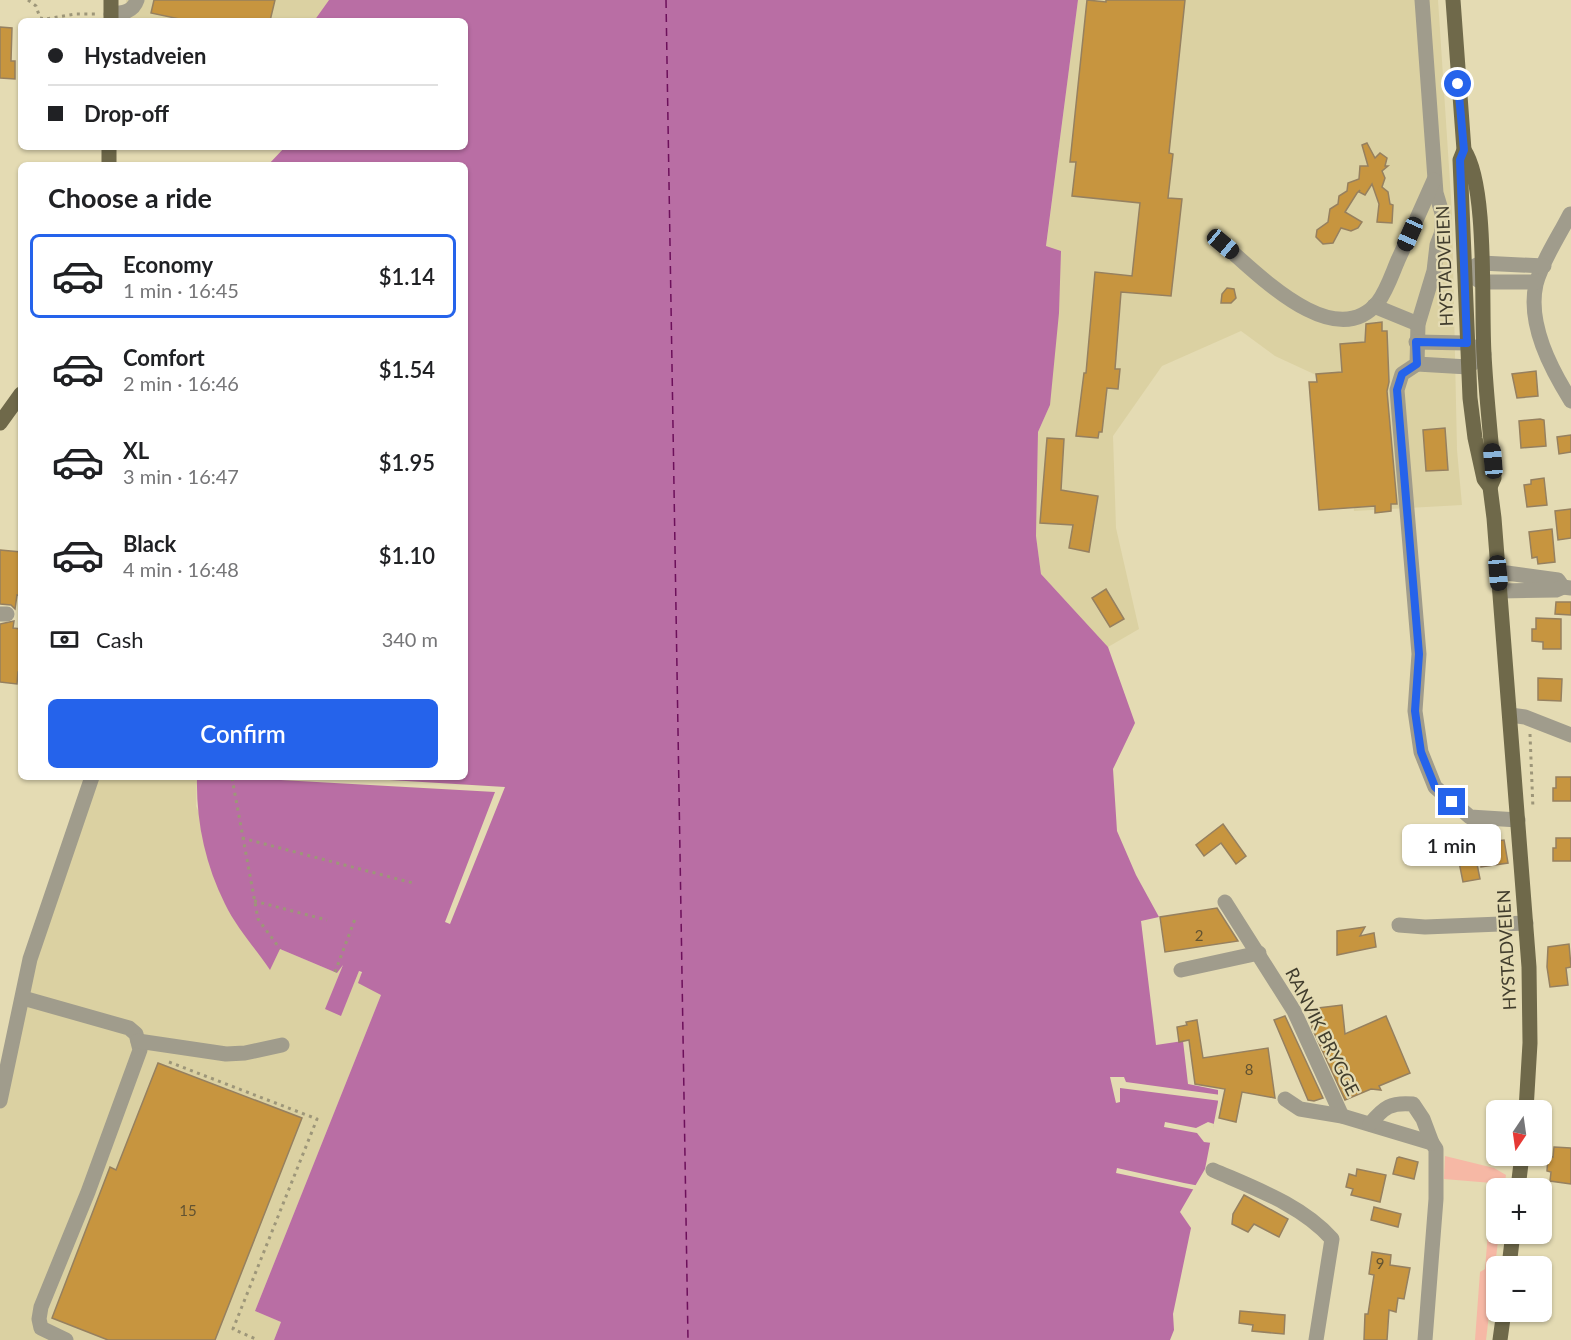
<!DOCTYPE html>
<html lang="en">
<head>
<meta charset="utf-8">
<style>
	body { margin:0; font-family:Lato,sans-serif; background:#f6f6f6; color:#202124; height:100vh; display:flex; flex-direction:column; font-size:22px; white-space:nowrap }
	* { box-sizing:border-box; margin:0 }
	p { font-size:20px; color:#757577 }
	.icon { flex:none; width:33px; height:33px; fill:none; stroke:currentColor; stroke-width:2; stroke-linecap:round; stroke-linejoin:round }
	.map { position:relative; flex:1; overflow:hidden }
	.side { position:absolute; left:18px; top:162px; width:450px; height:618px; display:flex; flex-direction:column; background:#fff; border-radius:9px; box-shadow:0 2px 4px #0004 }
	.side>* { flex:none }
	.banner { position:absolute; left:18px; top:18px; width:450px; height:132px; border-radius:9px; box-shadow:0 2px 4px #0004; display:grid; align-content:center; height:132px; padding:0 30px; background:#fff }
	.needle { width:39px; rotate:193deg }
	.controls { position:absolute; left:1486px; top:1100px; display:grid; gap:12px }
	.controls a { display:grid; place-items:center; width:66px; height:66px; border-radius:9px; background:#fff; box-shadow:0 2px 4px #0004; font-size:30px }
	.end { position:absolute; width:27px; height:27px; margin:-14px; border:8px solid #2563eb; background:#fff; box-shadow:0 0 0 3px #fff }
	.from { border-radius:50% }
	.bubble { position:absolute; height:42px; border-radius:9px; background:#fff; box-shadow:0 2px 4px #0004; font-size:20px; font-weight:600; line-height:42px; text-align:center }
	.car { position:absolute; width:18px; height:36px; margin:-18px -9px; border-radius:8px; box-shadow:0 0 4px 2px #0007; background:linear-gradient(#222 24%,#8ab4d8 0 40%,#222 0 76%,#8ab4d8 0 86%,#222 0) }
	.banner b { display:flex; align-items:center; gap:21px; height:57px; font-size:22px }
	.banner b+b { border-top:2px solid #e0e0e0 }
	.banner i { width:15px; height:15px; background:#202124 }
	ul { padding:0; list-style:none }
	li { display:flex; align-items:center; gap:18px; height:84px; margin:0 12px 9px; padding:0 18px; border:3px solid transparent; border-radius:9px }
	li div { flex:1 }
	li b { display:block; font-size:22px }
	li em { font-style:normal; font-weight:600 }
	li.selected { border-color:#2563eb }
	li>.icon { width:54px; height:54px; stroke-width:1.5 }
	h2 { padding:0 30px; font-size:27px; line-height:72px }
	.pay { display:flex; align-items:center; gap:15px; height:66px; padding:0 30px; font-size:22px }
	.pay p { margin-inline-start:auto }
	.action { display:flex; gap:12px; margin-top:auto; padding:12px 30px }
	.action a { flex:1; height:69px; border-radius:9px; background:#2563eb; color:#fff; font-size:24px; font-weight:600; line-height:69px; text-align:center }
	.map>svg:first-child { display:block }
	.built { fill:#dbd1a2 }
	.green { fill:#f6b8a5 }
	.water { fill:#b96ea4 }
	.pier { fill:#e4dbb3 }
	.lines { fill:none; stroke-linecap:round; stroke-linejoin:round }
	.ferry { stroke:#6d105b; stroke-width:1.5; stroke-dasharray:8 6; stroke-linecap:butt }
	.building { fill:#c7953f; stroke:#96805f; stroke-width:1.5 }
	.path { stroke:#9d9679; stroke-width:3; stroke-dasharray:3 4.5; stroke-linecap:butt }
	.minor { stroke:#a09c8c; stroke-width:15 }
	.major { stroke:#6f694a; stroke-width:15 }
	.route { stroke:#2563eb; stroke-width:8 }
	.labels { text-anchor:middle; stroke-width:4.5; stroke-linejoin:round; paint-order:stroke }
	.number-label { font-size:15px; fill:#625332 }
	.street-label { font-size:18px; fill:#413d2d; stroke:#e4dbb3 }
</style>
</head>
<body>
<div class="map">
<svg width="1571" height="1340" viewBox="0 0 1571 1340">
	<rect width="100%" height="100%" fill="#e4dbb3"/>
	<!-- built -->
	<g class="built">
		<polygon points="126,0 329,0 314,21 127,21"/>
		<polygon points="1078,0 1438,0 1452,213 1457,450 1462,505 1354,511 1344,388 1275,356 1241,331 1162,366 1113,436 1116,528 1139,629 1108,647 1041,574 1036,536 1038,432 1050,405 1046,247"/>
		<polygon points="92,777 197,777 196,806 270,969 280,949 337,973 341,964 343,965 326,1008 341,1015 359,971 381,995 255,1311 281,1322 274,1340 0,1340 0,1110 30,959"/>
	</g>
	<!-- green -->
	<polygon class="green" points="1445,1156 1494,1168 1506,1175 1504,1188 1497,1188 1497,1233 1499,1233 1486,1340 1475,1340 1480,1272 1485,1269 1492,1183 1444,1179"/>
	<!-- water -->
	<path class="water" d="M 329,0 L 1078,0 L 1046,246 L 1061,251 L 1059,313 L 1050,405 L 1038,432 L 1036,536 L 1041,574 L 1108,647 L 1135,723 L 1113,769 L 1117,831 L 1136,875 L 1159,917 L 1141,921 L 1156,1045 L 1183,1041 L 1188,1084 L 1218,1090 L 1218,1102 L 1205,1169 L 1180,1212 L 1191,1228 L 1173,1314 L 1174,1330 L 1170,1340 L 274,1340 L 281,1322 L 255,1311 L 381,995 L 358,983 L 362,972 L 359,971 L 341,1016 L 325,1009 L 343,965 L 337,973 L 280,949 L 270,970 C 256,949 236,927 225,904 C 205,864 196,821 197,777 L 465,777 L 465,165 L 268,165 L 285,147 L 465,147 L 465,21 L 314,21 Z"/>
	<!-- pier -->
	<g class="pier">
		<polygon points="340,777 505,787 450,924 445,922 495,792 225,777"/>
		<polygon points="1110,1077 1124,1077 1126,1082 1221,1095 1221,1101 1120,1088 1120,1102 1116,1103"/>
		<polygon points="1165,1122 1196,1128 1208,1122 1214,1124 1212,1143 1204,1142 1197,1133 1164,1127"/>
		<polygon points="1117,1168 1184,1183 1200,1186 1196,1190 1116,1173"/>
	</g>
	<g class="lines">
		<!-- ferry -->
		<polyline class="ferry" points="666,0 688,1340"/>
	</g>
	<!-- building -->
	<g class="building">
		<polygon points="154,0 275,0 270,21 189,21 151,13"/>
		<polygon points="1087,0 1106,2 1106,0 1185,0 1169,153 1173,154 1168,198 1182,199 1171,296 1121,292 1115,369 1120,369 1118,389 1107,388 1102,432 1099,432 1098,438 1076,436 1084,373 1086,373 1095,272 1132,276 1140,203 1072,196 1076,162 1070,162"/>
		<polygon points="0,27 12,28 11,61 15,61 15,79 0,78"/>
		<polygon points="1367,143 1375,158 1380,153 1387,158 1385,166 1388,166 1382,171 1385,178 1382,187 1388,192 1390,204 1393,205 1392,223 1377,222 1379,204 1372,184 1365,195 1359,192 1360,190 1357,193 1345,212 1362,222 1358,228 1351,231 1341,228 1333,243 1323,244 1316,237 1317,230 1328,222 1330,209 1338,204 1339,196 1347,191 1348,183 1359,179 1360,166 1368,166 1362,145"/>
		<polygon points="1227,288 1234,289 1236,298 1231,303 1221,303 1222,294"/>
		<polygon points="1382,322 1382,331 1387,331 1389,382 1387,391 1397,504 1391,504 1391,511 1375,513 1375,506 1319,510 1309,382 1317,382 1316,374 1342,372 1340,344 1365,342 1366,324"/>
		<polygon points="1536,371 1538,396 1517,398 1512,374"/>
		<polygon points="1540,419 1544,420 1546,446 1521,448 1519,421"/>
		<polygon points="1445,428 1448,470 1426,471 1423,430"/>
		<polygon points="1571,435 1571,452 1559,454 1557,437"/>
		<polygon points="1047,438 1064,439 1061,490 1098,496 1089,552 1069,548 1073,525 1040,523"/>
		<polygon points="1544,478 1547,505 1527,507 1524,485 1531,484 1531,480"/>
		<polygon points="1571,509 1571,538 1558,540 1555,511"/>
		<polygon points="1552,529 1555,562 1538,564 1537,557 1532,558 1529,532"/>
		<polygon points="0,550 21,552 21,596 17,595 15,609 11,605 0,604"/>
		<polygon points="1106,589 1124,619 1110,627 1092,598"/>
		<polygon points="1556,602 1571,602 1571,615 1555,614"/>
		<polygon points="1536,618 1561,619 1561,649 1543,649 1543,642 1532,641 1532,629 1536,629"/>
		<polygon points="14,621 13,628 21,629 21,672 18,672 17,684 0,682 0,624"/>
		<polygon points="1538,678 1562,679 1561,701 1538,700"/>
		<polygon points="1556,777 1571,777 1571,801 1553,801 1553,788 1556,788"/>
		<polygon points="1223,824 1246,856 1236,864 1221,843 1204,856 1196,845"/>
		<polygon points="1556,838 1571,838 1571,861 1553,861 1553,848 1556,848"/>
		<polygon points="1504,840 1508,863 1481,867 1481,843"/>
		<polygon points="1476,859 1480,879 1463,882 1459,862"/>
		<polygon points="1217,908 1238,941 1165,952 1160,917"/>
		<polygon points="1365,927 1360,936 1374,933 1376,947 1337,955 1337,931"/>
		<polygon points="1569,944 1571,967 1566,968 1568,985 1550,987 1547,967 1548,947"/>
		<polygon points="1342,1005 1345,1034 1386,1016 1410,1073 1379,1086 1381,1090 1371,1089 1345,1100 1312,1028 1310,1009"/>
		<polygon points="1285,1016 1323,1098 1314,1101 1308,1100 1274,1020"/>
		<polygon points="1197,1020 1203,1058 1268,1048 1275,1098 1242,1092 1236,1122 1219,1118 1225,1089 1195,1084 1189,1040 1179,1042 1177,1027 1187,1025 1186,1022"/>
		<polygon points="158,1063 302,1118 215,1340 108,1340 52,1318 110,1167 116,1170"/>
		<polygon points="1554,1147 1571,1148 1571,1184 1550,1181 1551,1172 1547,1171 1548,1156 1553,1157"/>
		<polygon points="1399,1157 1418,1162 1414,1179 1393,1174 1397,1158"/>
		<polygon points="1357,1169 1386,1175 1380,1202 1351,1195 1353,1189 1346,1187 1349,1174 1356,1176"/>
		<polygon points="1244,1195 1288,1219 1279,1237 1254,1224 1248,1232 1232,1224 1233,1214"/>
		<polygon points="1374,1207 1401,1214 1398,1227 1371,1220"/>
		<polygon points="1372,1252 1391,1255 1390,1265 1410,1268 1404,1299 1398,1298 1396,1312 1389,1310 1387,1340 1364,1340 1365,1314 1368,1314 1374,1275 1369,1274"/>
		<polygon points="1240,1311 1285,1315 1284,1334 1252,1331 1253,1325 1239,1323"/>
	</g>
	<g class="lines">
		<!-- path -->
		<g class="path">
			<polyline points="28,0 36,6 40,18 45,19 75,14 97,14"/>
			<polyline points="1530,734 1533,809"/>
			<polyline points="232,778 258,919 280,949"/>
			<polyline points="242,838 413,883"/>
			<polyline points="254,901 327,920"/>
			<polyline points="335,972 355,919"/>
			<polyline points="169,1062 317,1119 233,1329 258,1340"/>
		</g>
		<!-- minor -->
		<g class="minor">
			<polyline points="1422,0 1436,193 1442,213 1442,232 1437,245 1434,271 1418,324 1417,364 1402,374 1397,390 1419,654 1415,711 1421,752 1435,787 1470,817 1518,820"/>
			<path d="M 111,14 C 123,13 133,12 137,0"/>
			<path d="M 1570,214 C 1559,236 1542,261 1536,284 C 1527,324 1551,369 1571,401"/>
			<path d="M 1223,244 C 1257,273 1335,355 1378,302 C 1387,290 1392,274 1398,260 C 1410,234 1422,207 1434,180"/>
			<polyline points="1465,271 1481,263 1544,266"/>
			<polyline points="1472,276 1481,282 1536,282"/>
			<polyline points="1374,306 1418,324"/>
			<polyline points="1416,342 1467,343 1484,354 1468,367 1417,364"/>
			<polyline points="1498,573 1507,573 1558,580 1563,587 1571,588"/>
			<polyline points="1500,591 1556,590 1563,587"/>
			<polyline points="0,614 7,614"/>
			<polyline points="1510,715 1525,717 1571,735"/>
			<polyline points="1225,902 1294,1011 1342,1116"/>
			<polyline points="1399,925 1425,927 1526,923"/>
			<polyline points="1181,970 1259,953"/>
			<polyline points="23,998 129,1028 136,1034 140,1050 88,1192 41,1307 39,1319 41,1328 66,1340"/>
			<polyline points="138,1041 226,1054 245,1053 282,1045"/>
			<polyline points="1285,1099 1300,1109 1342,1116 1432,1143 1436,1149 1436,1199 1425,1340"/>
			<polyline points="0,1101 30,959 92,777"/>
			<path d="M 1370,1124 C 1384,1107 1391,1102 1413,1104 L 1423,1119 L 1432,1143"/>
			<path d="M 1213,1170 C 1254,1188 1302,1205 1332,1239 L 1316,1340"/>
		</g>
		<!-- major -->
		<g class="major">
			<polyline points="1453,0 1464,150 1460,160 1470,398 1475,438 1484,479 1490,487 1494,518 1529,967 1530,1043 1526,1110"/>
			<polyline points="111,21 111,0"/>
			<path d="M 1464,150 C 1488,185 1481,307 1484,354 C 1486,395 1491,437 1494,478 L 1490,487"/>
			<polyline points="109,165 109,147"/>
			<polyline points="0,423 21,394"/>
			<polyline points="1518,1188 1522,1155"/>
			<polyline points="1509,1266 1513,1233"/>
			<polyline points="1500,1340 1504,1311"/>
		</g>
	</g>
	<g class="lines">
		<!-- route -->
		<polyline class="route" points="1452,802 1435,787 1421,752 1418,732 1415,711 1419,654 1397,390 1402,374 1417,364 1416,342 1467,343 1460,160 1464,150 1458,84"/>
	</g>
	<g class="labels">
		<!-- number labels -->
		<g class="number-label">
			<text x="1199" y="941">2</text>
			<text x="1249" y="1075">8</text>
			<text x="188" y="1216">15</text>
			<text x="1380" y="1269">9</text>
		</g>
		<!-- street labels -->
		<g class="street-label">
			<text transform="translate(1445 266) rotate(-92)" y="6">HYSTADVEIEN</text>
			<text transform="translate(1507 950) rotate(-93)" y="6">HYSTADVEIEN</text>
			<text transform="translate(1322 1032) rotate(63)" y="6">RANVIK BRYGGE</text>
		</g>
	</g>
</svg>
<div class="controls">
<a><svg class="needle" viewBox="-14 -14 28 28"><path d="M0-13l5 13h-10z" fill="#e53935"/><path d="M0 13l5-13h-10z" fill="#757577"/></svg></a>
<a>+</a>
<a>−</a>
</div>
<i class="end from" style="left:1458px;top:84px"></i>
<i class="end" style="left:1452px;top:802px"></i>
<div class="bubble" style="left:1402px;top:824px;width:99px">1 min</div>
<i class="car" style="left:1410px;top:234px;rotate:204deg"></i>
<i class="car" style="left:1223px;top:244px;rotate:130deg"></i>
<i class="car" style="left:1493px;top:461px;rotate:355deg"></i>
<i class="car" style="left:1498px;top:573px;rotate:175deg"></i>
<div class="banner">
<b><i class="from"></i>Hystadveien</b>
<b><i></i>Drop-off</b>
</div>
<section class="side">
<h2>Choose a ride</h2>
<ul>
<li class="selected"><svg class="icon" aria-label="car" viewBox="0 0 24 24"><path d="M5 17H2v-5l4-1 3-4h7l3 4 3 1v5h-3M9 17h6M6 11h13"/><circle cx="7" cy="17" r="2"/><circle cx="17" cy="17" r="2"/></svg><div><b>Economy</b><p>1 min · 16:45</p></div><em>$1.14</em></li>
<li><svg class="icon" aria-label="car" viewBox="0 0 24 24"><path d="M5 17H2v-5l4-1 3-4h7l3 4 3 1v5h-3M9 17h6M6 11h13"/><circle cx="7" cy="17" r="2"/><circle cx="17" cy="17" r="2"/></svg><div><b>Comfort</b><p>2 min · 16:46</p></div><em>$1.54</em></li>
<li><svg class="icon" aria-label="car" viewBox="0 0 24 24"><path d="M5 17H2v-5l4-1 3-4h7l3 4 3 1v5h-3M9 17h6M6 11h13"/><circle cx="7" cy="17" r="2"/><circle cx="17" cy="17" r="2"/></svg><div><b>XL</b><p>3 min · 16:47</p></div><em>$1.95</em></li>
<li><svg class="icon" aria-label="car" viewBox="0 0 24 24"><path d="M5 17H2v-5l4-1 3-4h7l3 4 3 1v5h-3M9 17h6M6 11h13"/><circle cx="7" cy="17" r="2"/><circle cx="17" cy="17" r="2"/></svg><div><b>Black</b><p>4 min · 16:48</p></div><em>$1.10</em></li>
</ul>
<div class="pay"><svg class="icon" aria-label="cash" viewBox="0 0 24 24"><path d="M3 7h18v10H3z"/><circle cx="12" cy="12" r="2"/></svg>Cash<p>340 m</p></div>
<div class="action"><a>Confirm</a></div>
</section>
</div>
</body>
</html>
